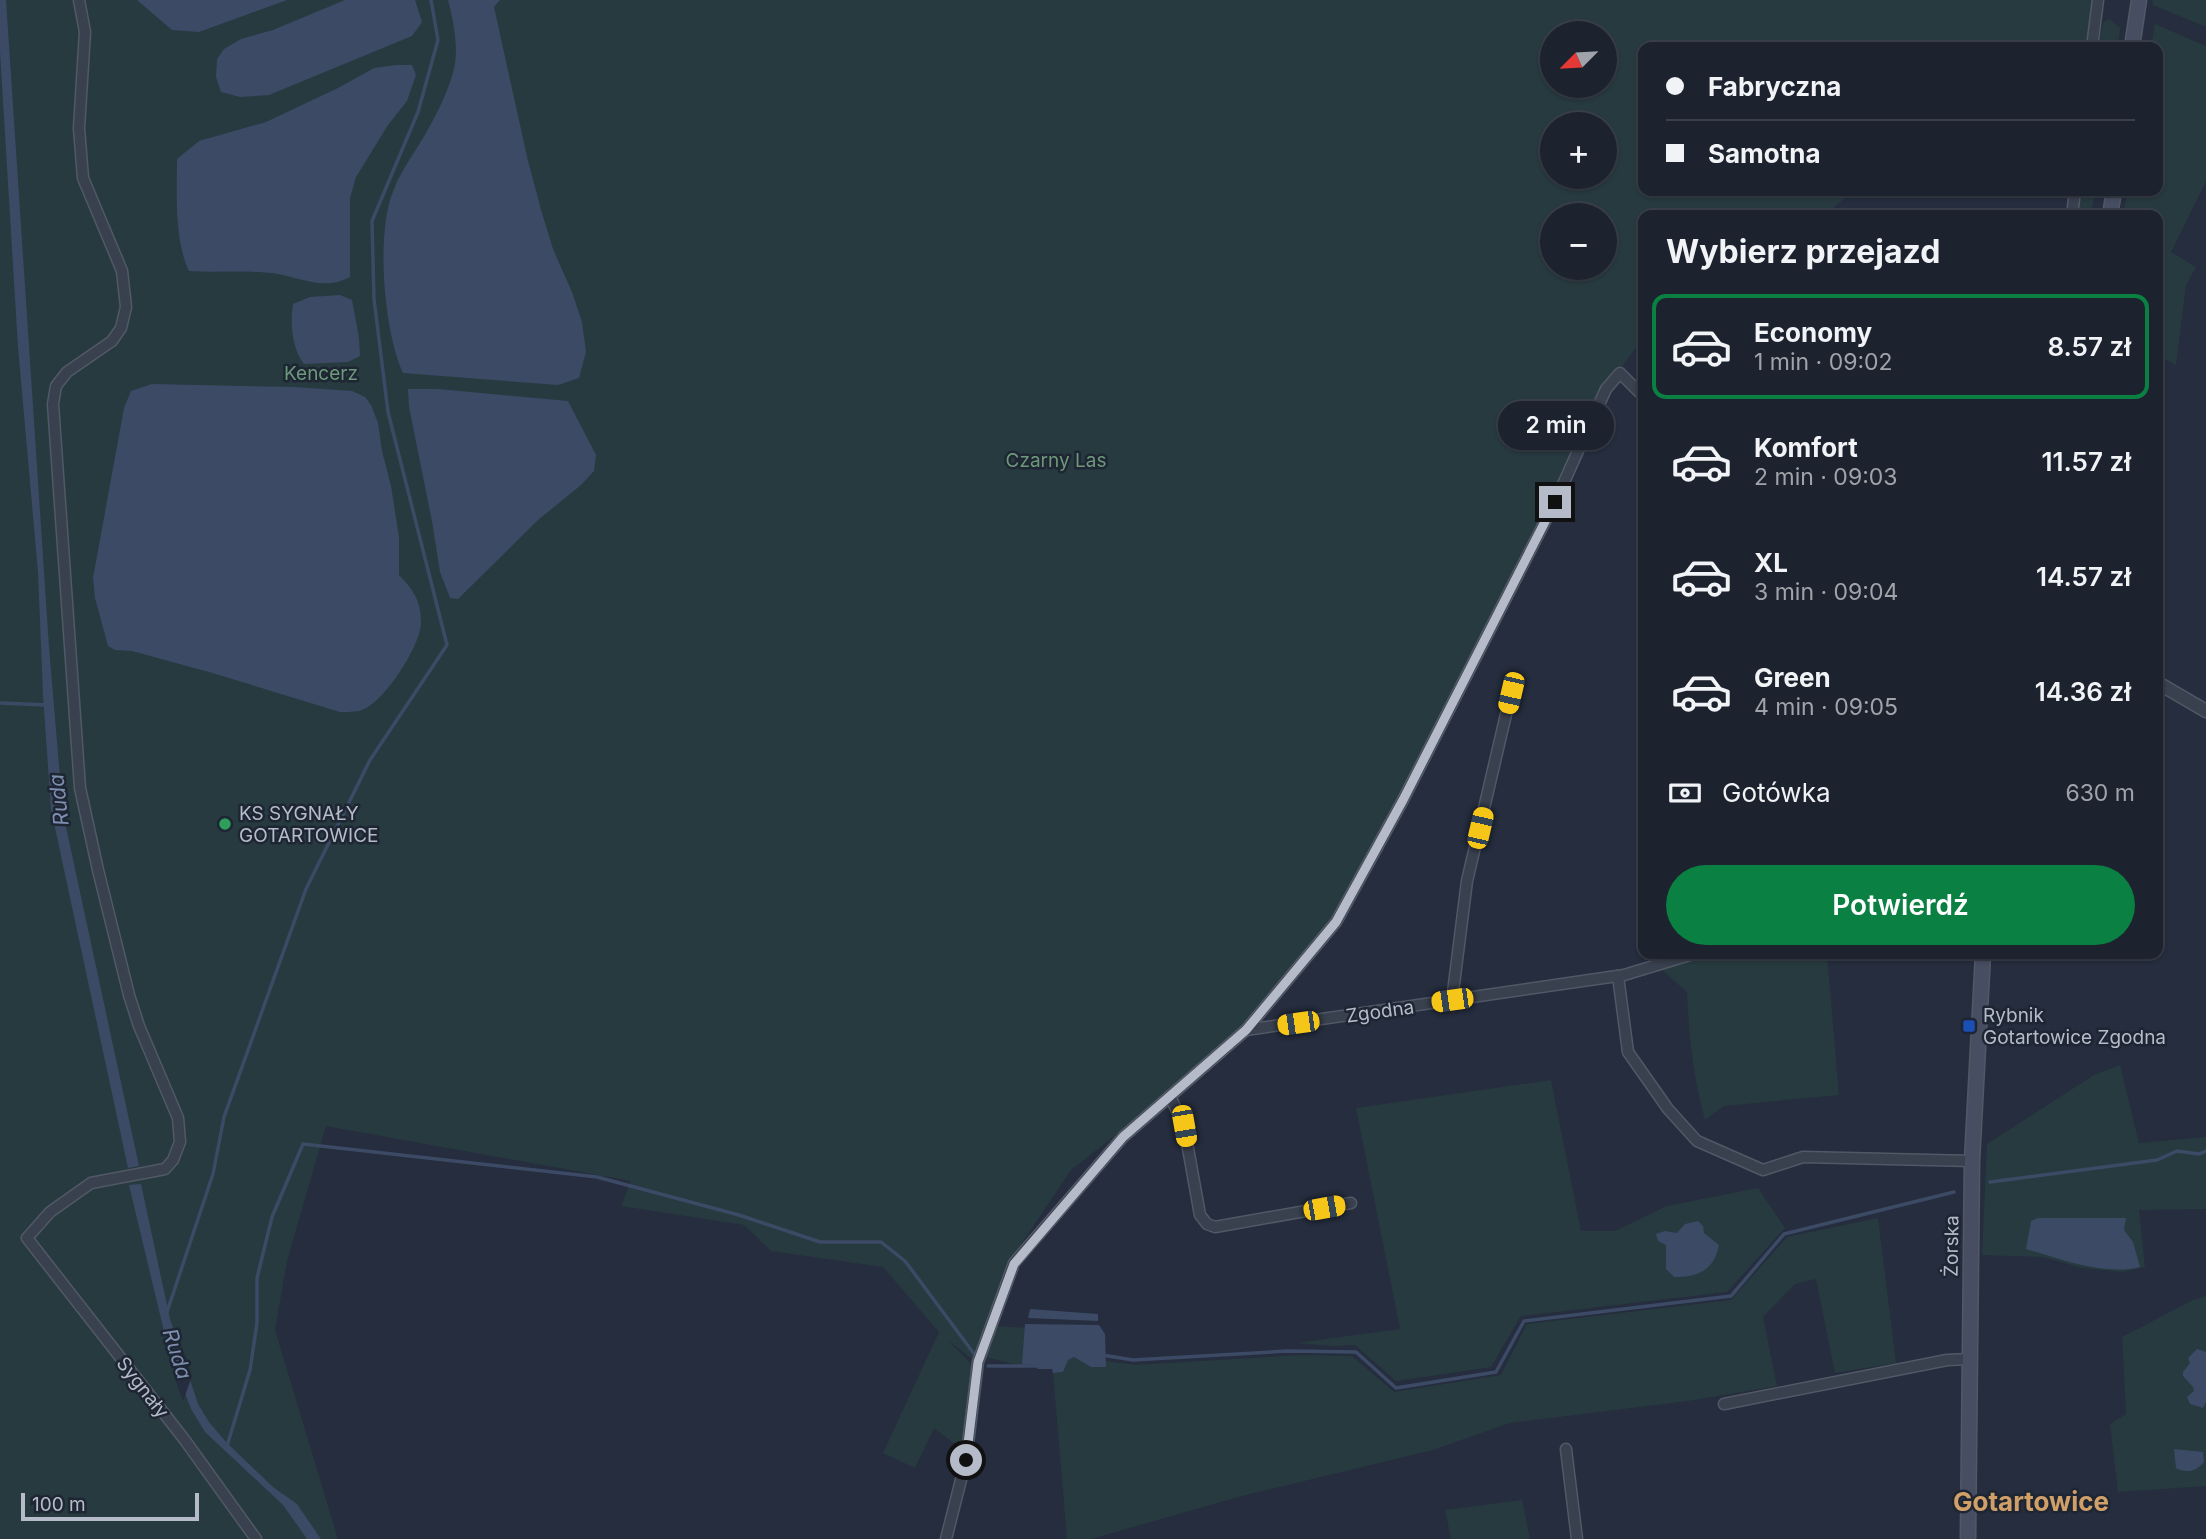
<!DOCTYPE html>
<html lang="pl">
<head>
<meta charset="utf-8">
<style>
	body { margin:0; font-family:Inter,sans-serif; background:#292f3a; color:#f1f3f6; height:100vh; display:flex; flex-direction:column; font-size:26px; white-space:nowrap }
	* { box-sizing:border-box; margin:0 }
	p { font-size:23px; color:#a0a4aa }
	.icon { flex:none; width:38px; height:38px; fill:none; stroke:currentColor; stroke-width:2; stroke-linecap:round; stroke-linejoin:round }
	.map { position:relative; flex:1; overflow:hidden }
	.drawer { position:absolute; left:1638px; top:210px; width:525px; height:749px; display:flex; flex-direction:column; background:#1c222e; border-radius:14px; box-shadow:0 2px 5px #0004,0 0 0 2px #3a3f4a }
	.drawer>* { flex:none }
	.top-card { position:absolute; left:1638px; top:42px; width:525px; height:154px; border-radius:14px; box-shadow:0 2px 5px #0004,0 0 0 2px #3a3f4a; display:grid; align-content:center; height:154px; padding:0 28px; background:#1c222e }
	.needle { width:46px; rotate:246deg }
	.tools { position:absolute; left:1540px; top:21px; display:grid; gap:14px }
	.tools a { display:grid; place-items:center; width:77px; height:77px; border-radius:50%; background:#1c222e; box-shadow:0 2px 5px #0004,0 0 0 2px #3a3f4a; font-size:35px }
	.scale { position:absolute; left:21px; bottom:18px; width:178px; box-sizing:border-box; padding-left:7px; border:4px solid #b5bbc9; border-top:0; font-size:19px; line-height:24px; white-space:nowrap; color:#b5bbc9; -webkit-text-stroke:5px #1e2533; paint-order:stroke }
	.end { position:absolute; width:32px; height:32px; margin:-16px; border:9px solid #b5bbc9; background:#111; box-shadow:0 0 0 4px #111 }
	.from { border-radius:50% }
	.bubble { position:absolute; height:49px; border-radius:24px; background:#1c222e; box-shadow:0 2px 5px #0004,0 0 0 2px #3a3f4a; font-size:23px; font-weight:600; line-height:49px; text-align:center }
	.car { position:absolute; width:21px; height:42px; margin:-21px -10px; border-radius:9px; box-shadow:0 0 5px 2px #0007; background:linear-gradient(#f5c518 24%,#345 0 40%,#f5c518 0 76%,#345 0 86%,#f5c518 0) }
	.top-card b { display:flex; align-items:center; gap:24px; height:66px; font-size:26px }
	.top-card b+b { border-top:2px solid #3a3f4a }
	.top-card i { width:18px; height:18px; background:#f1f3f6 }
	ul { padding:0; list-style:none }
	li { display:flex; align-items:center; gap:21px; height:105px; margin:0 14px 10px; padding:0 14px; border:4px solid transparent; border-radius:14px }
	li div { flex:1 }
	li b { display:block; font-size:26px }
	li em { font-style:normal; font-weight:600 }
	li.current { border-color:#0b8043 }
	li>.icon { width:63px; height:63px; stroke-width:1.5 }
	h2 { padding:0 28px; font-size:32px; line-height:84px }
	.pay { display:flex; align-items:center; gap:18px; height:77px; padding:0 28px; font-size:26px }
	.pay p { margin-inline-start:auto }
	.button { display:flex; gap:14px; margin-top:auto; padding:14px 28px }
	.button a { flex:1; height:80px; border-radius:42px; background:#0b8043; color:#fff; font-size:28px; font-weight:600; line-height:80px; text-align:center }
	.map>svg:first-child { display:block }
	.green { fill:#273a3f; fill-rule:evenodd }
	.water { fill:#3c4a66 }
	.pier { fill:#252d3e }
	.lines { fill:none; stroke-linecap:round; stroke-linejoin:round }
	.stream { stroke:#3c4a66; stroke-width:3.5 }
	.minor-casing { stroke:#515866; stroke-width:13 }
	.tertiary-casing { stroke:#515866; stroke-width:15 }
	.secondary-casing { stroke:#515866; stroke-width:17 }
	.minor { stroke:#39404e; stroke-width:10 }
	.tertiary { stroke:#39404e; stroke-width:12 }
	.secondary { stroke:#474e61; stroke-width:14 }
	.route { stroke:#b5bbc9; stroke-width:9 }
	.leisure-dot { fill:#2e9e5b; stroke:#1e2533; stroke-width:2.5 }
	.transit-dot { fill:#1a4fb4; stroke:#1e2533; stroke-width:2.5 }
	.labels { text-anchor:middle; stroke-width:5; stroke-linejoin:round; paint-order:stroke }
	.park-label { font-size:19px; fill:#6d997b; stroke:#1e2533 }
	.poi-label { font-size:19px; fill:#b5bbc9; stroke:#1e2533; text-anchor:start }
	.street-label { font-size:19px; fill:#b5bbc9; stroke:#1e2533 }
	.water-label { font-size:21px; font-style:italic; fill:#7e8eaf; stroke:#1e2533 }
	.district-label { font-size:26px; font-weight:bold; fill:#d1a068; stroke:#1e2533 }
</style>
</head>
<body>
<div class="map">
<svg width="2206" height="1539" viewBox="0 0 2206 1539">
	<rect width="100%" height="100%" fill="#252d3e"/>
	<!-- green -->
	<g class="green">
		<path d="M 0,0 L 2092,0 L 2086,47 L 1643,47 L 1643,191 L 1853,191 L 1825,215 L 1643,215 L 1643,342 L 1637,346 L 1606,389 L 1555,502 L 1329,926 L 1238,1030 L 1168,1094 L 1071,1170 L 1007,1265 L 973,1360 L 948,1340 L 972,1365 L 961,1449 L 934,1428 L 915,1468 L 883,1453 L 939,1332 L 883,1267 L 771,1251 L 744,1225 L 621,1206 L 631,1181 L 326,1126 L 287,1261 L 275,1330 L 338,1539 L 0,1539 ZM 1552,33 L 1605,33 L 1605,86 L 1552,86 ZM 1552,124 L 1605,124 L 1605,177 L 1552,177 ZM 1552,215 L 1605,215 L 1605,268 L 1552,268 Z"/>
		<polygon points="2153,0 2206,0 2206,27 2153,5"/>
		<polygon points="2109,19 2120,28 2118,47 2098,47 2103,23"/>
		<polygon points="2155,24 2206,46 2206,181 2171,252 2196,267 2186,285 2176,365 2158,355 2158,215 2123,215 2128,191 2158,191 2158,47 2151,47"/>
		<polygon points="2080,191 2096,191 2090,215 2078,215"/>
		<path d="M 1706,954 L 1827,954 L 1839,1095 L 1724,1106 L 1705,1120 C 1693,1076 1689,1037 1687,992 L 1661,969 Z"/>
		<polygon points="2120,1065 2139,1143 2206,1137 2206,1209 2139,1210 2145,1267 2123,1272 2082,1268 2043,1257 1982,1255 1987,1144 2094,1075"/>
		<polygon points="1551,1080 1581,1231 1615,1231 1667,1206 1758,1188 1785,1228 1727,1292 1521,1316 1491,1367 1396,1381 1355,1345 1332,1346 1296,1343 1400,1329 1356,1108"/>
		<polygon points="1878,1218 1896,1363 1835,1373 1816,1279 1795,1284 1763,1317 1777,1386 1688,1401 1510,1423 1433,1450 1242,1496 1091,1539 1067,1539 1053,1373 1063,1372 1068,1360 1074,1357 1091,1367 1106,1366 1106,1361 1135,1365 1300,1355 1352,1356 1394,1392 1501,1375 1527,1324 1731,1300 1787,1237"/>
		<polygon points="2206,1296 2206,1486 2118,1492 2110,1424 2126,1414 2122,1337 2193,1300"/>
		<polygon points="996,1326 1027,1328 1026,1362 1021,1366 986,1357"/>
		<polygon points="1522,1500 1530,1539 1451,1539 1445,1510"/>
	</g>
	<!-- water -->
	<g class="water">
		<polygon points="0,0 6,0 49,647 63,813 139,1166 128,1168 51,809 43,695 38,572 18,347 0,52"/>
		<polygon points="137,0 287,0 199,32 172,30"/>
		<polygon points="345,0 415,0 422,22 412,36 269,95 240,97 221,92 216,77 217,59 224,49 241,39 273,30"/>
		<path d="M 448,0 L 500,0 L 494,7 L 528,161 L 542,213 L 553,249 L 572,292 L 582,322 L 586,352 L 579,378 L 558,385 L 403,373 C 384,332 375,232 394,189 C 401,171 413,155 423,138 C 436,116 450,89 455,64 C 458,44 453,19 448,0 Z"/>
		<path d="M 396,65 L 412,65 L 416,75 L 407,101 L 388,125 L 356,177 L 350,198 L 350,277 C 322,292 299,276 271,273 C 244,270 216,273 189,271 C 174,240 177,193 177,159 L 199,141 L 266,122 L 340,87 L 374,68 Z"/>
		<path d="M 340,295 L 352,300 L 359,338 L 360,356 L 348,362 L 304,364 C 292,349 290,323 293,304 L 310,297 Z"/>
		<path d="M 152,384 L 294,387 L 352,391 L 365,397 L 371,405 L 378,423 L 382,451 L 391,486 L 399,537 L 399,575 C 413,589 421,601 421,622 C 422,644 384,703 362,710 C 356,712 347,712 340,712 L 209,672 L 132,651 L 115,650 L 108,646 L 95,598 L 93,578 L 124,408 L 131,391 Z"/>
		<polygon points="408,389 438,389 568,401 596,455 594,471 581,485 538,520 458,599 450,598 440,572 432,521 409,407"/>
		<polygon points="141,1184 170,1319 198,1404 209,1422 226,1442 273,1487 297,1504 321,1539 307,1539 283,1505 205,1432 191,1409 168,1348 129,1185"/>
		<path d="M 2038,1218 L 2126,1218 L 2124,1230 L 2133,1242 L 2140,1267 C 2104,1276 2061,1259 2026,1249 L 2031,1221 Z"/>
		<path d="M 1698,1221 L 1703,1226 L 1704,1233 L 1719,1245 C 1714,1270 1699,1277 1674,1277 L 1666,1269 L 1666,1245 L 1658,1241 L 1656,1234 L 1665,1231 L 1677,1233 L 1685,1224 Z"/>
		<polygon points="1030,1309 1098,1314 1098,1321 1028,1318"/>
		<polygon points="1025,1324 1099,1325 1105,1334 1106,1367 1091,1367 1074,1357 1068,1360 1063,1372 1053,1373 1052,1369 1038,1369 1035,1365 1022,1364"/>
		<polygon points="2197,1349 2206,1352 2206,1402 2203,1408 2190,1404 2187,1397 2194,1391 2193,1387 2183,1376 2183,1372 2190,1363 2188,1358"/>
		<path d="M 2174,1449 L 2203,1452 L 2204,1462 C 2196,1471 2188,1474 2176,1468 Z"/>
	</g>
	<!-- pier -->
	<polygon class="pier" points="183,1350 192,1376 183,1401 174,1376"/>
	<g class="lines">
		<!-- stream -->
		<g class="stream">
			<polyline points="0,703 47,705"/>
			<polyline points="1990,1182 2157,1160 2177,1151 2199,1154 2206,1151"/>
			<polyline points="167,1312 213,1174 224,1117 306,889 370,760 447,645 388,412 374,299 372,221 418,112 438,40 431,0"/>
			<polyline points="1102,1355 1133,1360 1288,1351 1356,1352 1396,1388 1496,1372 1524,1321 1731,1296 1784,1234 1954,1192"/>
			<polyline points="988,1366 1038,1366"/>
			<polyline points="227,1446 250,1370 257,1323 257,1278 272,1217 303,1144 597,1177 739,1215 820,1242 881,1242 905,1261 975,1355"/>
		</g>
		<!-- minor casing -->
		<g class="minor-casing">
			<g id="minor">
				<polyline points="79,0 85,32 79,128 83,178 122,271 126,307 121,328 112,341 67,372 56,386 53,404 80,788 98,870 129,995 139,1026 178,1118 180,1142 173,1160 165,1169 91,1183 50,1212 27,1238 184,1439 256,1539"/>
				<polyline points="2092,47 2098,0"/>
				<polyline points="2072,215 2075,191"/>
				<polyline points="1618,976 1628,1052 1668,1109 1697,1141 1763,1170 1803,1157 1972,1161"/>
				<polyline points="1452,1000 1467,881 1511,693"/>
				<polyline points="1246,1030 1624,975 1693,954"/>
				<polyline points="1170,1096 1184,1126 1200,1215 1207,1224 1215,1227 1351,1203"/>
				<polyline points="1724,1404 1947,1360 1969,1359"/>
				<polyline points="1566,1449 1577,1539"/>
				<polyline points="946,1539 966,1460 978,1362 1014,1263 1123,1137 1246,1030 1336,922 1403,800 1555,502 1606,389 1620,373 1643,396"/>
			</g>
		</g>
		<!-- tertiary casing -->
		<g class="tertiary-casing">
			<polyline id="tertiary" points="2158,683 2206,711"/>
		</g>
		<!-- secondary casing -->
		<g class="secondary-casing">
			<g id="secondary">
				<polyline points="2132,47 2139,0"/>
				<polyline points="2110,215 2114,191"/>
				<polyline points="1968,1539 1972,1161 1983,954"/>
			</g>
		</g>
		<!-- minor -->
		<use href="#minor" class="minor"/>
		<!-- tertiary -->
		<use href="#tertiary" class="tertiary"/>
		<!-- secondary -->
		<use href="#secondary" class="secondary"/>
	</g>
	<g class="lines">
		<!-- route -->
		<polyline class="route" points="966,1460 978,1362 1014,1264 1123,1137 1246,1030 1336,922 1403,800 1555,502"/>
	</g>
	<!-- markers -->
	<circle class="leisure-dot" cx="225" cy="824" r="7"/>
	<rect class="transit-dot" x="1962" y="1019" width="14" height="14" rx="3.5"/>
	<g class="labels">
		<!-- park labels -->
		<g class="park-label">
			<text x="321" y="380">Kencerz</text>
			<text x="1056" y="467">Czarny Las</text>
		</g>
		<!-- poi labels -->
		<g class="poi-label">
			<text x="239" y="820">KS SYGNAŁY<tspan x="239" dy="22">GOTARTOWICE</tspan></text>
			<text x="1983" y="1022">Rybnik<tspan x="1983" dy="22">Gotartowice Zgodna</tspan></text>
		</g>
		<!-- street labels -->
		<g class="street-label">
			<text transform="translate(1380 1011) rotate(-8)" y="7">Zgodna</text>
			<text transform="translate(1951 1246) rotate(-89)" y="7">Żorska</text>
			<text transform="translate(143 1387) rotate(52)" y="7">Sygnały</text>
		</g>
		<!-- water labels -->
		<g class="water-label">
			<text transform="translate(59 800) rotate(-96)" y="7">Ruda</text>
			<text transform="translate(177 1354) rotate(72)" y="7">Ruda</text>
		</g>
		<!-- district labels -->
		<g class="district-label">
			<text x="2031" y="1511">Gotartowice</text>
		</g>
	</g>
</svg>
<div class="tools">
<a><svg class="needle" viewBox="-14 -14 28 28"><path d="M0-13l5 13h-10z" fill="#e53935"/><path d="M0 13l5-13h-10z" fill="#a0a4aa"/></svg></a>
<a>+</a>
<a>−</a>
</div>
<div class="scale">100 m</div>
<i class="end from" style="left:966px;top:1460px"></i>
<i class="end" style="left:1555px;top:502px"></i>
<div class="bubble" style="left:1498px;top:401px;width:116px">2 min</div>
<i class="car" style="left:1511px;top:693px;rotate:193deg"></i>
<i class="car" style="left:1480px;top:828px;rotate:13deg"></i>
<i class="car" style="left:1452px;top:1000px;rotate:262deg"></i>
<i class="car" style="left:1298px;top:1023px;rotate:262deg"></i>
<i class="car" style="left:1184px;top:1126px;rotate:170deg"></i>
<i class="car" style="left:1324px;top:1208px;rotate:80deg"></i>
<div class="top-card">
<b><i class="from"></i>Fabryczna</b>
<b><i></i>Samotna</b>
</div>
<section class="drawer">
<h2>Wybierz przejazd</h2>
<ul>
<li class="current"><svg class="icon" aria-label="car" viewBox="0 0 24 24"><path d="M5 17H2v-5l4-1 3-4h7l3 4 3 1v5h-3M9 17h6M6 11h13"/><circle cx="7" cy="17" r="2"/><circle cx="17" cy="17" r="2"/></svg><div><b>Economy</b><p>1 min · 09:02</p></div><em>8.57 zł</em></li>
<li><svg class="icon" aria-label="car" viewBox="0 0 24 24"><path d="M5 17H2v-5l4-1 3-4h7l3 4 3 1v5h-3M9 17h6M6 11h13"/><circle cx="7" cy="17" r="2"/><circle cx="17" cy="17" r="2"/></svg><div><b>Komfort</b><p>2 min · 09:03</p></div><em>11.57 zł</em></li>
<li><svg class="icon" aria-label="car" viewBox="0 0 24 24"><path d="M5 17H2v-5l4-1 3-4h7l3 4 3 1v5h-3M9 17h6M6 11h13"/><circle cx="7" cy="17" r="2"/><circle cx="17" cy="17" r="2"/></svg><div><b>XL</b><p>3 min · 09:04</p></div><em>14.57 zł</em></li>
<li><svg class="icon" aria-label="car" viewBox="0 0 24 24"><path d="M5 17H2v-5l4-1 3-4h7l3 4 3 1v5h-3M9 17h6M6 11h13"/><circle cx="7" cy="17" r="2"/><circle cx="17" cy="17" r="2"/></svg><div><b>Green</b><p>4 min · 09:05</p></div><em>14.36 zł</em></li>
</ul>
<div class="pay"><svg class="icon" aria-label="cash" viewBox="0 0 24 24"><path d="M3 7h18v10H3z"/><circle cx="12" cy="12" r="2"/></svg>Gotówka<p>630 m</p></div>
<div class="button"><a>Potwierdź</a></div>
</section>
</div>
</body>
</html>
